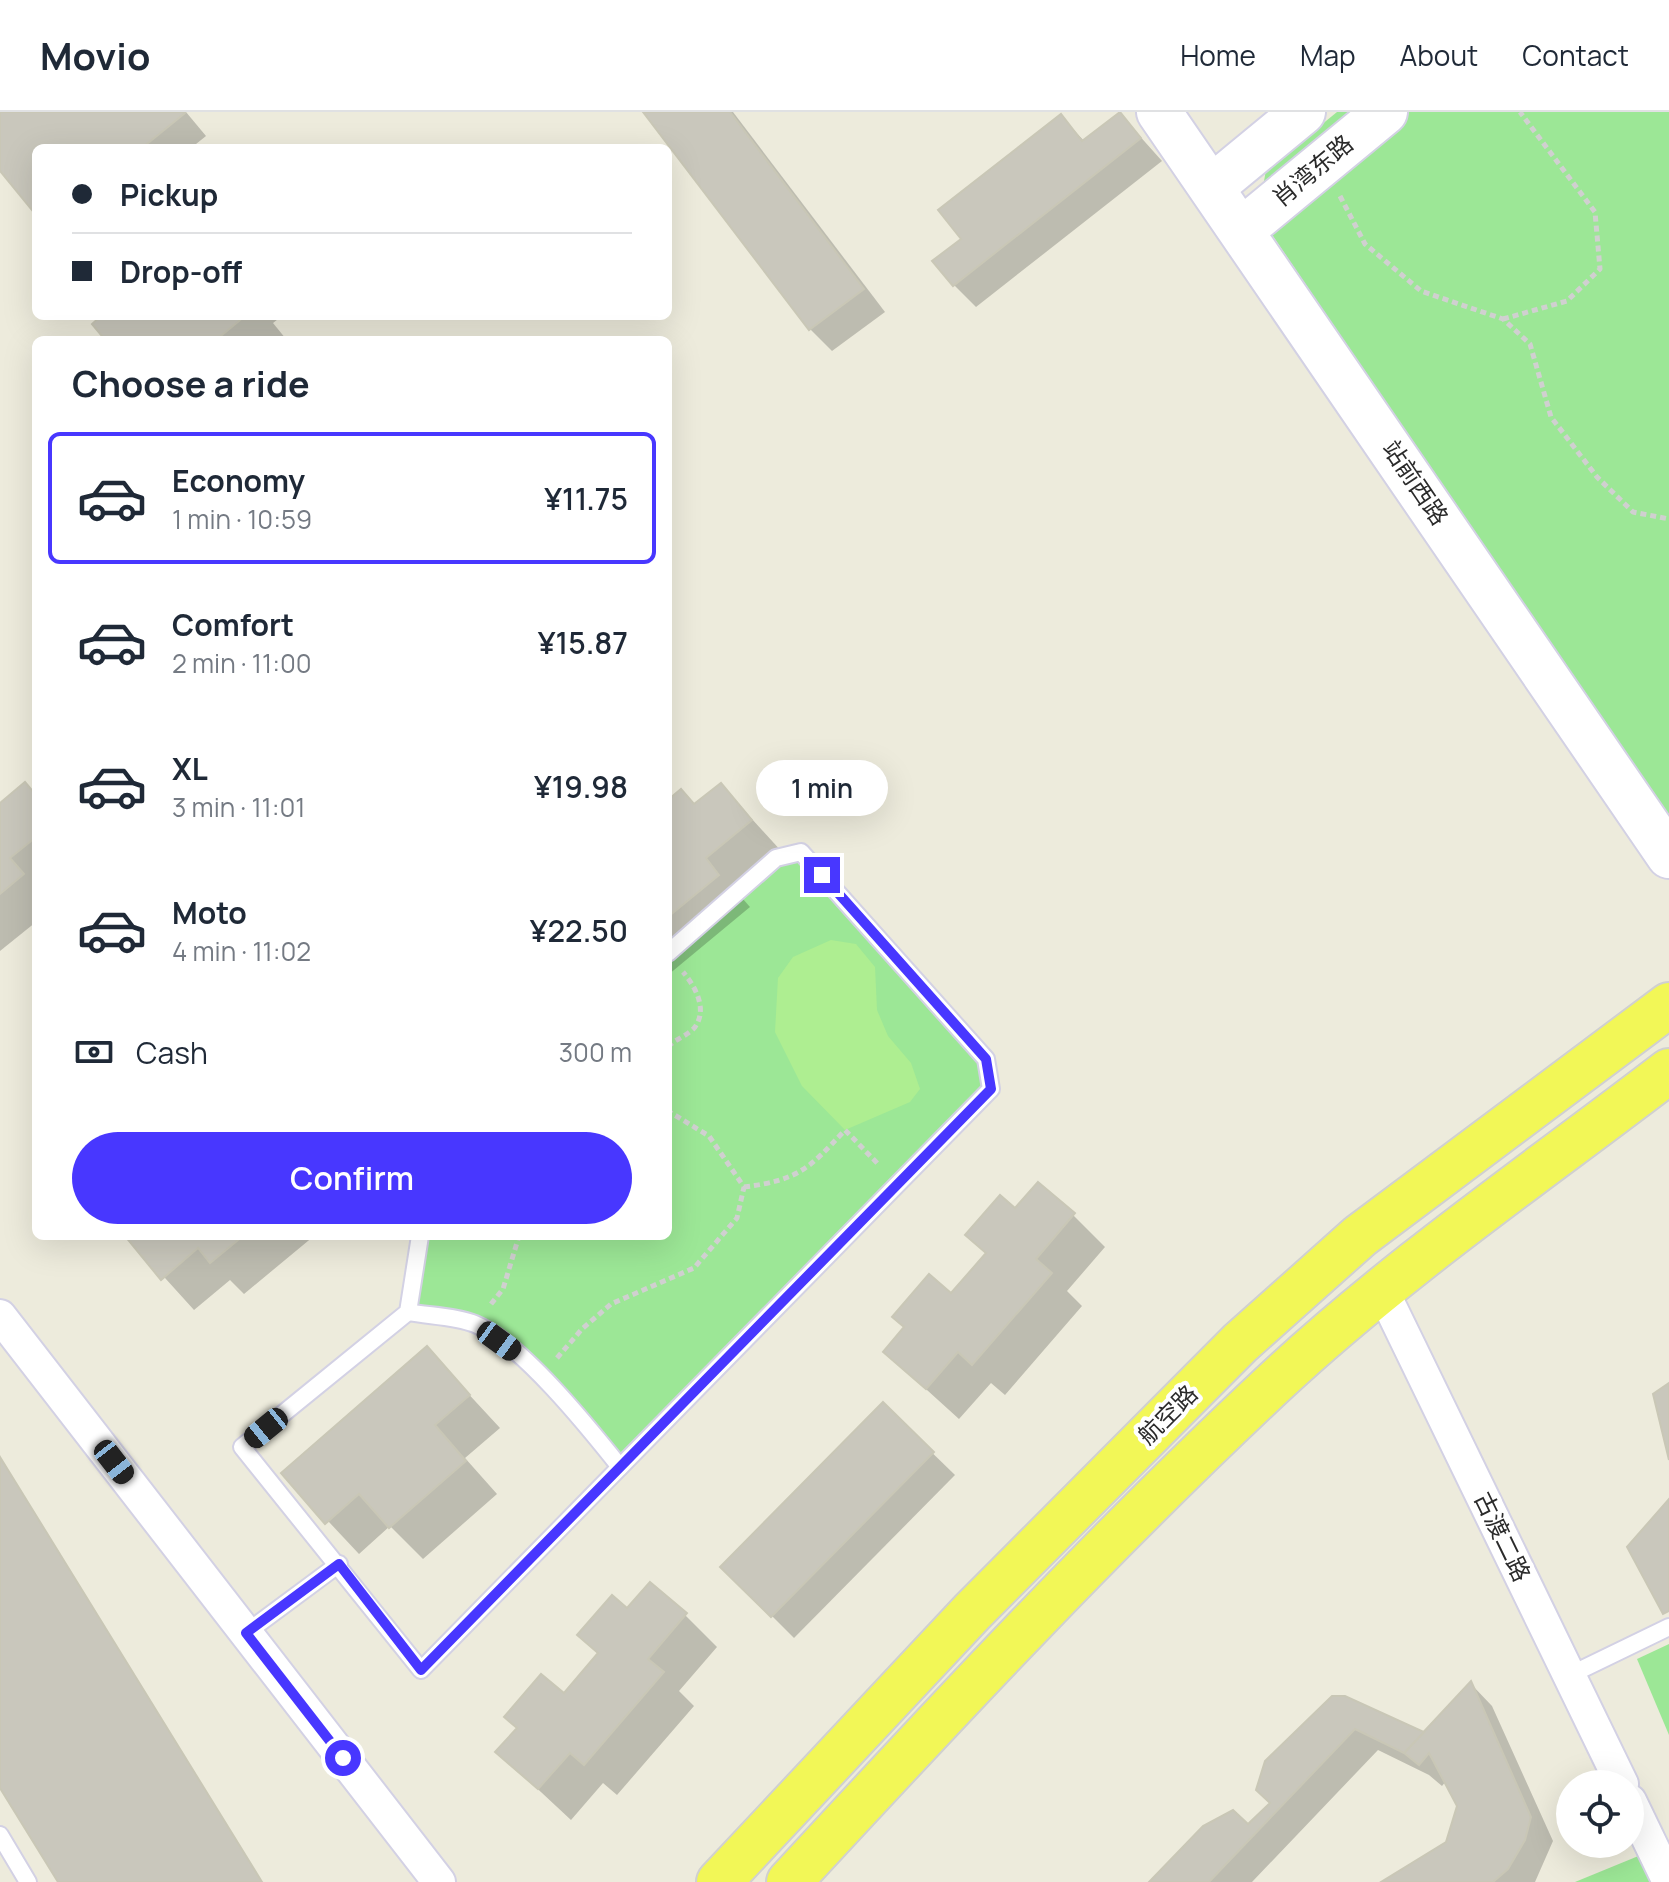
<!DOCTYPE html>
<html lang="en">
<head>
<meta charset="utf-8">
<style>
	body { margin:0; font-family:Manrope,"Noto Sans SC",sans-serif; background:#f2f2f3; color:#1f2937; height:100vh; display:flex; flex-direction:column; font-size:30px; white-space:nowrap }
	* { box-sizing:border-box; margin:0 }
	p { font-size:26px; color:#747a83 }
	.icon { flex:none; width:44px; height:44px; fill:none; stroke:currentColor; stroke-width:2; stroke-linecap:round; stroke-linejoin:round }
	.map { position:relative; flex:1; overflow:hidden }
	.drawer { position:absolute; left:32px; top:224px; width:640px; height:904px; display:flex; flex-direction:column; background:#fff; border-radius:12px; box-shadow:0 8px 32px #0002 }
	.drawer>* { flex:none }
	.banner { position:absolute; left:32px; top:32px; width:640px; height:176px; border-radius:12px; box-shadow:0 8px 32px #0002; display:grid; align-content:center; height:176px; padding:0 40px; background:#fff }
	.fabs { position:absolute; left:1556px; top:1658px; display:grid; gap:16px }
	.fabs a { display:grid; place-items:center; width:88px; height:88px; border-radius:50%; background:#fff; box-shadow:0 8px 32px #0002; font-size:40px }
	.end { position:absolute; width:36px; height:36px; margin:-18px; border:10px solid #4837ff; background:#fff; box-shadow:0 0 0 4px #fff }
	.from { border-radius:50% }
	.bubble { position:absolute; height:56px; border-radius:28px; background:#fff; box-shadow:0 8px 32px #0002; font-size:26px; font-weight:600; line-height:56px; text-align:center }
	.car { position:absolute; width:24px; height:48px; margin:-24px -12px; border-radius:10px; box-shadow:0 0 6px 2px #0007; background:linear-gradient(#222 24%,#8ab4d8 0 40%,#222 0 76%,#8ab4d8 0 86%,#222 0) }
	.banner b { display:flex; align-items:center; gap:28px; height:76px; font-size:30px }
	.banner b+b { border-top:2px solid #e0e1e3 }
	.banner i { width:20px; height:20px; background:#1f2937 }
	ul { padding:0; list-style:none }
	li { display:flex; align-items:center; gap:24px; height:132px; margin:0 16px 12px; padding:0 24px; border:4px solid transparent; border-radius:12px }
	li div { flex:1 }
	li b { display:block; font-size:30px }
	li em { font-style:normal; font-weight:600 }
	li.on { border-color:#4837ff }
	li>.icon { width:72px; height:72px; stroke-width:1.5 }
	h2 { padding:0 40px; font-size:36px; line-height:96px }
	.pay { display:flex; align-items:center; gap:20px; height:88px; padding:0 40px; font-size:30px }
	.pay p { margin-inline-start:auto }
	.action { display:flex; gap:16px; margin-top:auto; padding:16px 40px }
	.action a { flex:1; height:92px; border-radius:48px; background:#4837ff; color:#fff; font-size:32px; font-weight:600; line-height:92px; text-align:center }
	header { display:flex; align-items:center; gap:48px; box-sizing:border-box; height:112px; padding:0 40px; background:#fff; border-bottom:2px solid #e0e1e3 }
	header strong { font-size:38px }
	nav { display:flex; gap:44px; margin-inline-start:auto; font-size:28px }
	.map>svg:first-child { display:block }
	.green { fill:#9ce796 }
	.pitch { fill:#aeee91 }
	.shadow { fill:#0003 }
	.building { fill:#c9c7bc; stroke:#c9c7b6; stroke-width:2 }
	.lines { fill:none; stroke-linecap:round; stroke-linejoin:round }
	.lane-casing { stroke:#d3d1e4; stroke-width:20 }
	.street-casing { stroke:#d3d1e4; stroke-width:36 }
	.secondary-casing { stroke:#d3d1e4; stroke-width:48 }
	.primary-casing { stroke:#d0d0d0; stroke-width:48 }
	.path { stroke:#d0d0d0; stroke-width:5; stroke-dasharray:6 4; stroke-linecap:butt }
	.lane { stroke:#fff; stroke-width:16 }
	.street { stroke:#fff; stroke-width:32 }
	.secondary { stroke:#fff; stroke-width:44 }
	.primary { stroke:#f2f757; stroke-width:44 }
	.route { stroke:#4837ff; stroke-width:10 }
	.labels { text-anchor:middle; stroke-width:8; stroke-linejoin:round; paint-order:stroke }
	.street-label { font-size:24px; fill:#2b2b2b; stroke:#fff }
</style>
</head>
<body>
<header>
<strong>Movio</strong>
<nav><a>Home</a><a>Map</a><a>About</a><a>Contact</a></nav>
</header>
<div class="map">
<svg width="1669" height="1770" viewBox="0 0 1669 1770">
	<rect width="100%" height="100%" fill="#edebdc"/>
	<!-- green -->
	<g class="green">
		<polygon points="1337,0 1669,0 1669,711 1258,102 1266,58"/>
		<polygon points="801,740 986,947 991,977 620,1355 583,1309 476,1212 408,1200 420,1124 668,1124 668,841 776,746"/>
		<polygon points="1669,1532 1669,1623 1637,1547"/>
		<polygon points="1653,1738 1669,1770 1575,1770"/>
	</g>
	<!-- pitch -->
	<polygon class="pitch" points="831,828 856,832 875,855 877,898 888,924 911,951 920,977 910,990 845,1018 802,974 775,920 778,866 793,845"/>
	<!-- shadow -->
	<g class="shadow">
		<polygon points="0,0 186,0 206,24 191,36 36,36 36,100 0,56"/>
		<polygon points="646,0 733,0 885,200 832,239 810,217"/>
		<polygon points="1120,2 1162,49 976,195 954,173 1061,4 1085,30"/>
		<polygon points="104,204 282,204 273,211 286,227 99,228 104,224"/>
		<polygon points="721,673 783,741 736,779 750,795 668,863 668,691 696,694"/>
		<polygon points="36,684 36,810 0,839 0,694"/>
		<polygon points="1015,1099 1073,1103 1105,1135 1067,1179 1082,1194 1005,1283 991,1271 959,1307 885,1240 952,1184 987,1143 968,1123"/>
		<polygon points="127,1124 314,1124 244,1182 230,1168 194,1198"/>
		<polygon points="426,1236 500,1316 465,1346 497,1382 423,1447 390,1414 359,1442 284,1362"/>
		<polygon points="883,1293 955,1363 794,1526 723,1455"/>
		<polygon points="0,1345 262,1770 60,1770 0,1673"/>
		<polygon points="627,1499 685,1503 717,1535 679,1579 694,1594 617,1683 603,1671 571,1708 498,1640 564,1584 599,1543 580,1523"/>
		<polygon points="1471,1572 1492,1594 1553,1729 1535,1770 1385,1770 1448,1731 1459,1694 1446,1669 1442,1674 1429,1663 1378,1638 1252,1770 1152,1770 1248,1714 1272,1692 1333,1586 1424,1622"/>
	</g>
	<!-- building -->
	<g class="building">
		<polygon points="0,0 185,0 185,1 142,36 36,36 36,103 0,59"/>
		<polygon points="643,0 730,0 864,177 809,218"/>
		<polygon points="1120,0 1141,26 953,174 932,149 961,127 938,98 1061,2 1082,29"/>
		<polygon points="101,204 245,204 216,228 96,228 102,224 92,212"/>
		<polygon points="25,670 36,683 36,725 10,746 24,762 0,782 0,691"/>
		<polygon points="721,671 752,708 706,746 719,763 668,805 668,688 681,677 694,692"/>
		<polygon points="1038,1070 1075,1101 1036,1147 1052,1161 972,1253 958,1240 926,1277 883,1240 904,1215 892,1205 929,1162 951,1181 986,1141 965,1123 1000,1083 1015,1096"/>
		<polygon points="125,1124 243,1124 210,1151 198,1136 161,1168"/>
		<polygon points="427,1234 470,1283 435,1313 466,1349 389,1416 359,1382 325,1412 281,1361"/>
		<polygon points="1669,1271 1669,1348 1653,1282"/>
		<polygon points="883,1290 934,1340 771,1505 720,1455"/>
		<polygon points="0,1345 262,1770 58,1770 0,1676"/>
		<polygon points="1669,1387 1669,1499 1663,1502 1627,1435"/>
		<polygon points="650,1470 687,1501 648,1547 664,1560 584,1653 570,1641 538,1677 495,1640 517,1616 504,1605 541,1562 564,1581 598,1541 577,1523 612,1483 627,1496"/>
		<polygon points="1471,1569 1531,1705 1525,1728 1508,1757 1493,1770 1381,1770 1446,1730 1457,1694 1429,1641 1419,1653 1404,1641"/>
		<polygon points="1332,1584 1345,1584 1424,1620 1404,1641 1355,1617 1209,1770 1149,1770 1203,1714 1233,1698 1248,1712 1270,1691 1256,1678 1265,1649"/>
	</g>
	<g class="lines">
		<!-- lane casing -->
		<g class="lane-casing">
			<g id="lane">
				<polyline points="420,1124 408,1200 242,1335 421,1558 991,977 986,947 801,740 776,746 668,841"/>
				<path d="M 408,1200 C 429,1204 456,1204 475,1212 C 521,1231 589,1316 620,1355"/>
				<polyline points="246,1521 339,1452"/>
				<polyline points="1570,1563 1669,1515"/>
				<polyline points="0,1723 28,1770"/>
			</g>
		</g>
		<!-- street casing -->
		<g class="street-casing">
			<g id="street">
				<polyline points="1382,1178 1622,1672"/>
				<polyline points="0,1204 439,1770"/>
				<polyline points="1630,1689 1669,1770"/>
			</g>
		</g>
		<!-- secondary casing -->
		<g class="secondary-casing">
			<g id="secondary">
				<polyline points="1159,0 1669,744"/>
				<polyline points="1212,75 1303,0"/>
				<polyline points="1242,118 1385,0"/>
			</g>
		</g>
		<!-- primary casing -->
		<g class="primary-casing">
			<g id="primary">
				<polyline points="719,1770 972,1500 1240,1231 1360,1124 1669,893"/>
				<path d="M 789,1770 C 946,1600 1105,1429 1274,1271 C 1396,1157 1536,1061 1669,959"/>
			</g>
		</g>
		<!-- path -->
		<g class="path">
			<polyline points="1340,84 1365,132 1421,179 1503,207 1530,232 1551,305 1597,365 1633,400 1669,407"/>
			<polyline points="1503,207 1567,189 1600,157 1595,100 1520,0"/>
			<path d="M 668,935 C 675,927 689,923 695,915 C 708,897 695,874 683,860"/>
			<path d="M 744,1075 C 798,1068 809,1057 845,1018 L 880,1054"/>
			<polyline points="491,1192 503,1177 519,1124"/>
			<polyline points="557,1246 582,1217 611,1192 694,1156 737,1106 744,1075 709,1024 668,999"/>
		</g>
		<!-- lane -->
		<use href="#lane" class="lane"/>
		<!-- street -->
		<use href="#street" class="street"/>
		<!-- secondary -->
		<use href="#secondary" class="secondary"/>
		<!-- primary -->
		<use href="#primary" class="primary"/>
	</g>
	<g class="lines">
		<!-- route -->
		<polyline class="route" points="343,1646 246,1521 339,1452 421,1558 991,977 986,947 822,763"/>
	</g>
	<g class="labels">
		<!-- street labels -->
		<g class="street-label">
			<text transform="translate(1313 59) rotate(-40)" y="8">肖湾东路</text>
			<text transform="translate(1415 371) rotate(56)" y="8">站前西路</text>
			<text transform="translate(1168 1303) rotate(-45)" y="8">航空路</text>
			<text transform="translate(1502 1425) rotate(64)" y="8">古渡二路</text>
		</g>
	</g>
</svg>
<div class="fabs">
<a><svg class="icon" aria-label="locate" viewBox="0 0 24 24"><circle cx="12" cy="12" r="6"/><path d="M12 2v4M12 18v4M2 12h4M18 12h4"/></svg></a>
</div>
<i class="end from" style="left:343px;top:1646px"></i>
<i class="end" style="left:822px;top:763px"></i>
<div class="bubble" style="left:756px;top:648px;width:132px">1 min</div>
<i class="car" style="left:499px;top:1229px;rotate:126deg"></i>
<i class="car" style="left:266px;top:1316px;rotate:231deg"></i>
<i class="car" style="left:114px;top:1350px;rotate:142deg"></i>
<div class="banner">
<b><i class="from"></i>Pickup</b>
<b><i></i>Drop-off</b>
</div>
<section class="drawer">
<h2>Choose a ride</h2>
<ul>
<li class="on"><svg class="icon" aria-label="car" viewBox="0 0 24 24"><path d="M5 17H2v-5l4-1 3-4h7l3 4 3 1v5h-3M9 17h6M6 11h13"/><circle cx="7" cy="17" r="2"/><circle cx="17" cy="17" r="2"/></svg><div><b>Economy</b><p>1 min · 10:59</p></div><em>¥11.75</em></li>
<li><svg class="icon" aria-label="car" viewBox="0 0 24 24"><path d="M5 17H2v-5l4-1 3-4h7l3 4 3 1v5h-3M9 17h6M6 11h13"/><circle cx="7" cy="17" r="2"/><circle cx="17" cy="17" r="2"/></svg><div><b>Comfort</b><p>2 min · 11:00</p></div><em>¥15.87</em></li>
<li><svg class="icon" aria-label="car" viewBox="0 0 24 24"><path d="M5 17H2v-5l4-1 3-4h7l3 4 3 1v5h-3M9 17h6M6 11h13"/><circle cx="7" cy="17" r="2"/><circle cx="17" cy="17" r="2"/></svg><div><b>XL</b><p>3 min · 11:01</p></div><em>¥19.98</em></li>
<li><svg class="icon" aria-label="car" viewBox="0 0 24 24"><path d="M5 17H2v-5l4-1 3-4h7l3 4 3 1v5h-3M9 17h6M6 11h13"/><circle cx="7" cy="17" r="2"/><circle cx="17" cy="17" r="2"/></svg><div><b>Moto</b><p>4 min · 11:02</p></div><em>¥22.50</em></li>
</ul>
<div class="pay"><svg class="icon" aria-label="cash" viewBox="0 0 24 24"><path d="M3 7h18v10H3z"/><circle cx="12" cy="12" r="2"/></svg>Cash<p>300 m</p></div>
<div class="action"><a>Confirm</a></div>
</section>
</div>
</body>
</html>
